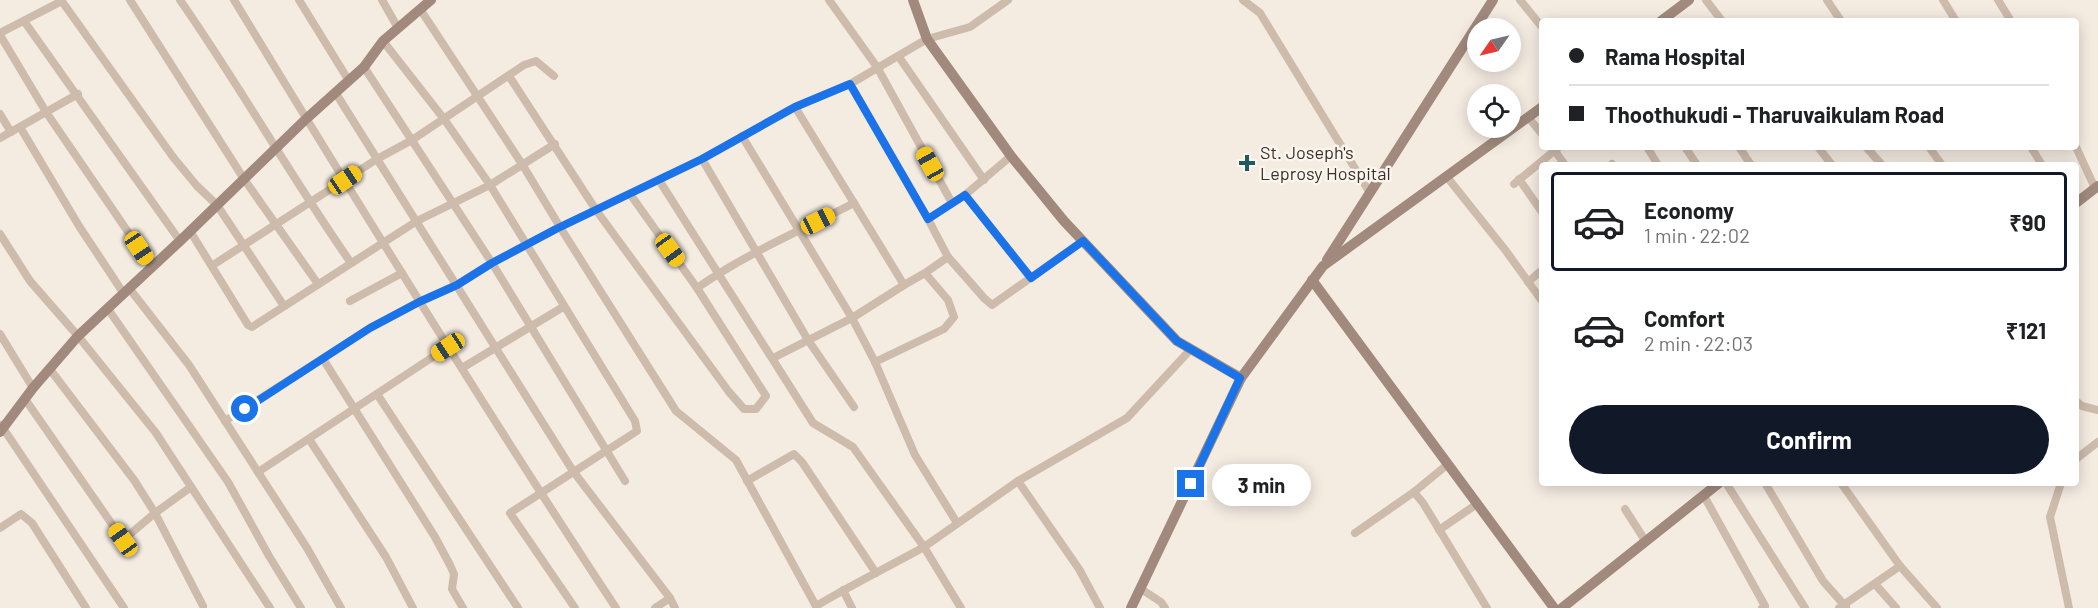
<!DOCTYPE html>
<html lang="en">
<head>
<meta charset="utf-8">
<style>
	body { margin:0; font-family:Barlow,sans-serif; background:#f2f2f2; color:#202124; height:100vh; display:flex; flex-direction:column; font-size:22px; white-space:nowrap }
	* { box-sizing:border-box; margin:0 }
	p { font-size:20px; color:#757577 }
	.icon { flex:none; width:33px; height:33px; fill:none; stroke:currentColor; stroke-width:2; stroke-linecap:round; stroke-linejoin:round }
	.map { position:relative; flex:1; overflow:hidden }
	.sheet { position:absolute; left:1539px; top:162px; width:540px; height:324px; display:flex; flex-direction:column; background:#fff; border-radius:6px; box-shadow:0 3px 15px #0003 }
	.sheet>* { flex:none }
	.banner { position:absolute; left:1539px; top:18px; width:540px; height:132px; border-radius:6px; box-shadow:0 3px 15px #0003; display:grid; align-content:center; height:132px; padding:0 30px; background:#fff }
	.needle { width:39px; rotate:236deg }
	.buttons { position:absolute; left:1467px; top:18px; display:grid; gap:12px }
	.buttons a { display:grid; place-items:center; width:54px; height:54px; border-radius:50%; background:#fff; box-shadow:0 3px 15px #0003; font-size:30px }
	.end { position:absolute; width:27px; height:27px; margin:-14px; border:8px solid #1a73e8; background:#fff; box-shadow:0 0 0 3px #fff }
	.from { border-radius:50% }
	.bubble { position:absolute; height:42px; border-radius:21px; background:#fff; box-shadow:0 3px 15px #0003; font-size:20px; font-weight:700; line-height:42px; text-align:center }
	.car { position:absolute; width:18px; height:36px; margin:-18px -9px; border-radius:8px; box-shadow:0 0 4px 2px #0007; background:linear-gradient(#f5c518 24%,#345 0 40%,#f5c518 0 76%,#345 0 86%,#f5c518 0) }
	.banner b { display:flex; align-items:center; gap:21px; height:57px; font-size:22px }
	.banner b+b { border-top:2px solid #e0e0e0 }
	.banner i { width:15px; height:15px; background:#202124 }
	ul { padding:10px 0 0; list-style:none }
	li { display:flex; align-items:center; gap:18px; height:99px; margin:0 12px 9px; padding:0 18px; border:3px solid transparent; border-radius:6px }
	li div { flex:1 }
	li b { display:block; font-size:22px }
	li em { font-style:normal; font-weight:700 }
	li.selected { border-color:#111827 }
	li>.icon { width:54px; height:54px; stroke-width:1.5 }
	.primary-button { display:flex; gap:12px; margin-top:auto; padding:12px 30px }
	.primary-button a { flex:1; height:69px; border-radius:36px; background:#111827; color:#fff; font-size:24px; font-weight:700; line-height:69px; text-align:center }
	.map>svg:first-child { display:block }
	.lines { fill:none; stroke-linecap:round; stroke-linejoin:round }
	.street { stroke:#cdbbac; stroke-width:8 }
	.secondary { stroke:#a18a7d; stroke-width:10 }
	.route { stroke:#1a73e8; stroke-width:8 }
	.poi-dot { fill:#1f5a5e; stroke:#fbf5ee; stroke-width:2 }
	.labels { text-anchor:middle; stroke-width:5; stroke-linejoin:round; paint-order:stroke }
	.poi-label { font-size:18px; fill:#3b302b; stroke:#fbf5ee; text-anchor:start }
</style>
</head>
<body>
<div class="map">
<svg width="2098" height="608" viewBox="0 0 2098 608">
	<rect width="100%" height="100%" fill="#f4ebe1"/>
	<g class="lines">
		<!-- street -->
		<g class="street">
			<polyline points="61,0 173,157 197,186 217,205 284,306"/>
			<polyline points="130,0 244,179 318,284"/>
			<path d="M 180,0 C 240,86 291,177 351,263"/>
			<path d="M 234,0 C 358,204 484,408 616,608"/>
			<polyline points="299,0 349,81"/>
			<polyline points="382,0 398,28"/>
			<polyline points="829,0 877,67 952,203"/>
			<polyline points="1243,0 1260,13 1370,193"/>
			<polyline points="1520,0 1542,27"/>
			<polyline points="1706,0 1722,21"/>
			<polyline points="1827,0 1841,21"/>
			<polyline points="1943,0 1956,21"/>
			<polyline points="1998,0 2011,21"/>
			<polyline points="420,9 522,164 560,227 676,411 736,460 817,608"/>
			<polyline points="24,21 180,241"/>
			<polyline points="0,33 62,1"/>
			<polyline points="0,35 46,112 152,267"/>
			<polyline points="383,41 444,119 490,185 635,421 637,431 510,513 575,608"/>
			<polyline points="899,57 984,180"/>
			<polyline points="364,67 492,263 625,481"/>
			<polyline points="509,76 596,210 729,392 744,409 756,409 766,396 697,288 630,194"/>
			<polyline points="850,84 928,219 948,257 925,273"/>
			<polyline points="335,92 573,471 670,598 675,608"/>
			<polyline points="0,114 11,132"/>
			<polyline points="1528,117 1542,134"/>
			<polyline points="20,127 79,226 124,294"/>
			<polyline points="742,136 852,318 875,362 915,455 957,523"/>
			<polyline points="0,138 78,94"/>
			<polyline points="1552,147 1565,165"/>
			<polyline points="1647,147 1658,165"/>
			<polyline points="1685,147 1697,165"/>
			<polyline points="1739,147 1751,165"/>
			<polyline points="1818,147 1832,165"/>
			<polyline points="1866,147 1882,165"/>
			<polyline points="1929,147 1942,165"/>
			<polyline points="2031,147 2042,165"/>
			<polyline points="2076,147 2095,188"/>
			<polyline points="702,159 808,340 854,407"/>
			<polyline points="1612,164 1613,165"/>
			<polyline points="1447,177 1506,251 1542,301"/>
			<polyline points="1519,179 1542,212"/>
			<path d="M 659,180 L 813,423 L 853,447 L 924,547 C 888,567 851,585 816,606"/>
			<polyline points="1514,184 1559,147"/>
			<polyline points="965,195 1031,278"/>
			<polyline points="928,219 965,195 1011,156"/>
			<polyline points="190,231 248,325 252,327 417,221 490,185 555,144"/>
			<polyline points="0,234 30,281 78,336 156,433 270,608"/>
			<polyline points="948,257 984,298 992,305 1083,241"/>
			<polyline points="213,265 377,159 412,140 524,65 536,61 554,76"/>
			<polyline points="1528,282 1542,270"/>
			<polyline points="129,288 189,365 307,548 341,608"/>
			<path d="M 697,288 C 747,253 800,231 854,203 L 795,107"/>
			<polyline points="350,301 402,273"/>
			<polyline points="108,309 228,482 269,556 301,608"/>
			<polyline points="0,334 33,388"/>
			<polyline points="773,358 852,318 904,285 854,203"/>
			<polyline points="323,359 435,537 450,565 454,574 452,589 463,608"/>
			<polyline points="875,362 944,329 954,317 948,300 925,273 904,285"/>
			<polyline points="49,368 134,480 155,513 203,606"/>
			<polyline points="462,368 563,307"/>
			<polyline points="377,394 518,608"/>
			<polyline points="25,399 123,540 155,513 191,487"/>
			<polyline points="2076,401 2082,406 2098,410"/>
			<polyline points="225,421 370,328 419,302 457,285 492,263 556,229 702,159 795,107 850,84 927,39 970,27 1008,0"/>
			<polyline points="1,425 124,608"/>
			<polyline points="309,439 386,557 413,608"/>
			<polyline points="2076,459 2098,442"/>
			<polyline points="1448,464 1414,492 1423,503 1487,608"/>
			<polyline points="258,472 448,347"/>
			<polyline points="747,481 794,454 802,462 876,573"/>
			<polyline points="1018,481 1127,418 1191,349"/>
			<polyline points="1726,483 1805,608"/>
			<polyline points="1765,483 1823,581 1846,607"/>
			<polyline points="2061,483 2050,517 2069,608"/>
			<polyline points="1704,496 1765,606 1762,608"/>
			<polyline points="1625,509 1646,542"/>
			<polyline points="0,528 21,514 32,523 86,608"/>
			<polyline points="1439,530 1477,504"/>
			<polyline points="1355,533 1414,492"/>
			<polyline points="1900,566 1937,608"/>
			<polyline points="1875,584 1896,608"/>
			<polyline points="1141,589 1161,602 1165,608"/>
			<polyline points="843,590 852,608"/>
			<polyline points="655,608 670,598"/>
			<polyline points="961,608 924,547 1018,481 1079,569 1100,608"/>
			<polyline points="1839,608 1900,566 1841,483"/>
		</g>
		<!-- secondary -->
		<g class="secondary">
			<polyline points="913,0 927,39 1011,156 1064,221 1177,341 1241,378"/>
			<polyline points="1661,21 1689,0"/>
			<polyline points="2076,203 2098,186"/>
			<polyline points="1327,260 1493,0"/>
			<polyline points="1312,280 1554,608"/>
			<polyline points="0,432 33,388 78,336 180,241 306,119 364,67 383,41 431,0"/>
			<polyline points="1131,608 1241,378 1323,266 1542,107"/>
			<polyline points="1562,608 1719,483"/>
		</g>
	</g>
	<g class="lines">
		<!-- route -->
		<polyline class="route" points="245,409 370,328 419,302 457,285 492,263 556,229 702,159 795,107 850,84 928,219 965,195 1031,278 1083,241 1177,341 1240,378 1191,484"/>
	</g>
	<!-- markers -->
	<path class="poi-dot" d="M1244 154h6v6h6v6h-6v6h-6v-6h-6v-6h6z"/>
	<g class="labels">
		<!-- poi labels -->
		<g class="poi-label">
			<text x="1260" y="159">St. Joseph's<tspan x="1260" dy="21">Leprosy Hospital</tspan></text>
		</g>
	</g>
</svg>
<div class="buttons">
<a><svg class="needle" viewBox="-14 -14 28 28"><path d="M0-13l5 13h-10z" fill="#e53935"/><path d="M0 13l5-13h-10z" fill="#757577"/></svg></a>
<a><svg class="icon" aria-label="locate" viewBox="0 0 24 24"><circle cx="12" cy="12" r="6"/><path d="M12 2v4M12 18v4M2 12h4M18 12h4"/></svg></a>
</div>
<i class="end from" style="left:245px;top:409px"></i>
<i class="end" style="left:1191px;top:484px"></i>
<div class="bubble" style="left:1212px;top:464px;width:99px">3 min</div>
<i class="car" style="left:930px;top:164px;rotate:331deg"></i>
<i class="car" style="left:345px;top:180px;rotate:56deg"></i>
<i class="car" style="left:818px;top:221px;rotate:63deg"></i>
<i class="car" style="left:139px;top:248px;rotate:146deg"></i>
<i class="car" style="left:670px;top:250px;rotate:144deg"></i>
<i class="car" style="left:448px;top:347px;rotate:237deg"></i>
<i class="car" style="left:123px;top:540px;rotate:325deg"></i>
<div class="banner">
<b><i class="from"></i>Rama Hospital</b>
<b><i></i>Thoothukudi - Tharuvaikulam Road</b>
</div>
<section class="sheet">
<ul>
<li class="selected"><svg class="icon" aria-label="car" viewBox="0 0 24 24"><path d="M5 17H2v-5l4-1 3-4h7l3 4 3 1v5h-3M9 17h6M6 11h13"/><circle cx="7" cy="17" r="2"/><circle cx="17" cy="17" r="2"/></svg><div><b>Economy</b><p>1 min · 22:02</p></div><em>₹90</em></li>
<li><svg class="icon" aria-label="car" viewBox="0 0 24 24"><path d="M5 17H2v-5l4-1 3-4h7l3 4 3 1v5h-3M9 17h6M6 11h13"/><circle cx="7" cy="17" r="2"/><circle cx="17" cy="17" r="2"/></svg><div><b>Comfort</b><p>2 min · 22:03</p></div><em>₹121</em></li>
</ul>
<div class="primary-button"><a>Confirm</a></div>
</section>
</div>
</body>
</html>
